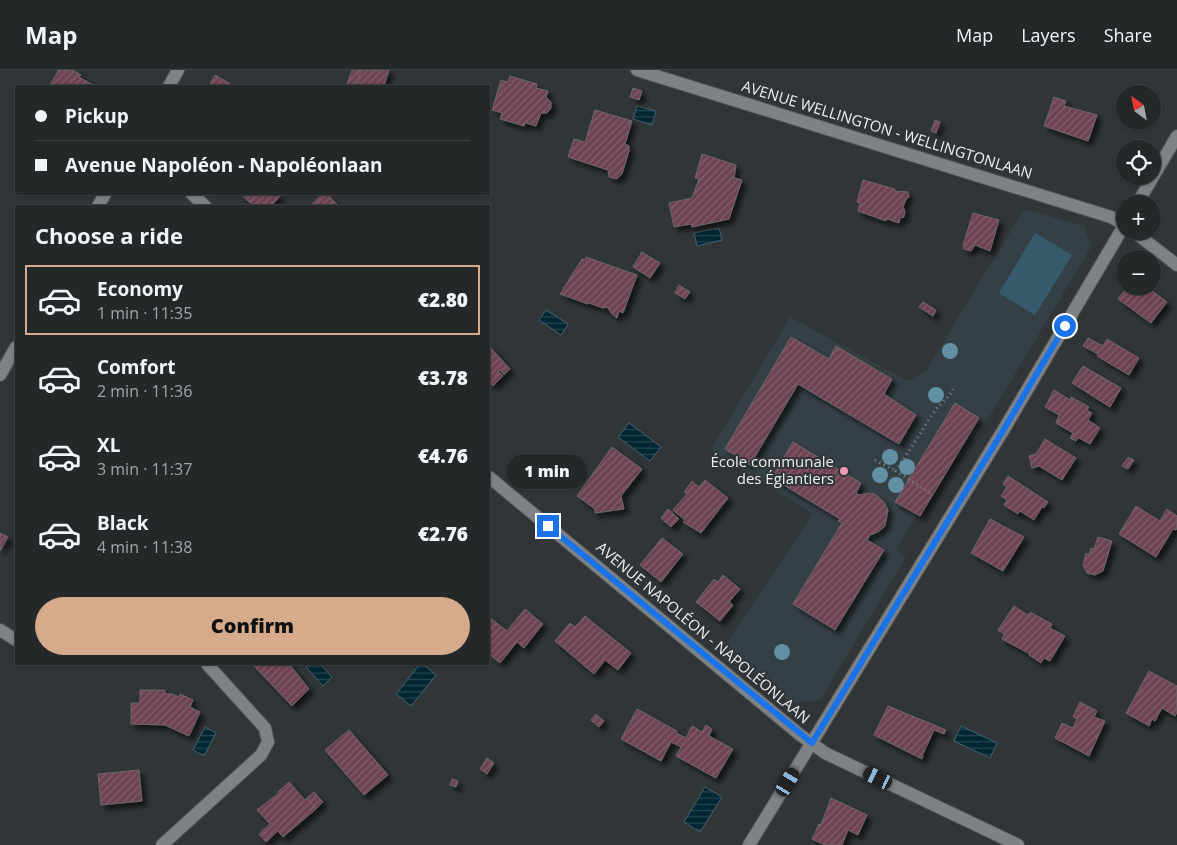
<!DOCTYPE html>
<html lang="en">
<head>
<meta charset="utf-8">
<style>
	body { margin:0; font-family:"Open Sans",sans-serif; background:#2c3031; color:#f1f3f6; height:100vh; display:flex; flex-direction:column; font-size:19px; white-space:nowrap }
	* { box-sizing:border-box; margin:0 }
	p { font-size:16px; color:#a3a6a8 }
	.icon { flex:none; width:28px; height:28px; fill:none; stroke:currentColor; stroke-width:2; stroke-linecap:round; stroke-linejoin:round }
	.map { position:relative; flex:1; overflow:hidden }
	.details { position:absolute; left:15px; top:135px; width:475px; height:460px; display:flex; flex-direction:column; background:#242829; border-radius:0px; box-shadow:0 1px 4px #0004,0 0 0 1px #414446 }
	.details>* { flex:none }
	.banner { position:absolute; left:15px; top:15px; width:475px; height:110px; border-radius:0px; box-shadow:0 1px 4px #0004,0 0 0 1px #414446; display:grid; align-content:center; height:110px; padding:0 20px; background:#242829 }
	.needle { width:32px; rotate:328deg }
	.fabs { position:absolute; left:1116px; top:15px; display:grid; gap:10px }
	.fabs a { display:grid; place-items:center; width:45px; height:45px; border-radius:50%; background:#242829; box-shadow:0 1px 4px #0004,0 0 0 1px #414446; font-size:25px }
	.end { position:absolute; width:22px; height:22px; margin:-11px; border:6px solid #1a73e8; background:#fff; box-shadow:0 0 0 2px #fff }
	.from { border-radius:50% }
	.bubble { position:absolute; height:35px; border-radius:18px; background:#242829; box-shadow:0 1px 4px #0004,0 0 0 1px #414446; font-size:16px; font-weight:800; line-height:35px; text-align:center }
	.car { position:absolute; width:15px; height:30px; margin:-15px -8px; border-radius:6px; box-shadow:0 0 4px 1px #0007; background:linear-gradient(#222 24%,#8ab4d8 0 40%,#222 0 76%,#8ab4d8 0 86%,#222 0) }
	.banner b { display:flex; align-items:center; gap:18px; height:48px; font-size:19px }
	.banner b+b { border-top:1px solid #414446 }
	.banner i { width:12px; height:12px; background:#f1f3f6 }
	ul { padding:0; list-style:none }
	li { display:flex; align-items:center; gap:15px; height:70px; margin:0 10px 8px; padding:0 10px; border:2px solid transparent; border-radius:0px }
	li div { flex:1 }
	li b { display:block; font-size:19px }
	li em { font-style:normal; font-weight:800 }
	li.selected { border-color:#d6ab8b }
	li>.icon { width:45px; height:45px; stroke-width:1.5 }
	h2 { padding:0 20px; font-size:22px; line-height:60px }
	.action { display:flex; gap:10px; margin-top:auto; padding:10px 20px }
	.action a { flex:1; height:58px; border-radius:30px; background:#d6ab8b; color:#111; font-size:20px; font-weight:800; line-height:58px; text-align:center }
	header { display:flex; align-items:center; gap:30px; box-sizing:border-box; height:70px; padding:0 25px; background:#242829; border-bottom:1px solid #414446 }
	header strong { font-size:24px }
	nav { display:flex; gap:28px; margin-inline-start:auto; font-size:18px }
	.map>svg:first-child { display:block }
	.built { fill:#354046 }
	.pitch { fill:#345a6c }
	.water { fill:url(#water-rules); stroke:#48626d }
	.building { fill:url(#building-hatch); stroke:#6d6768; filter:url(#shadow) }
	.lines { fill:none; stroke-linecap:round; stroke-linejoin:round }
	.minor-casing { stroke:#4f5355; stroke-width:14 }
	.path { stroke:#828688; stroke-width:3; stroke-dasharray:1 4; stroke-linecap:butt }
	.minor { stroke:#7d8285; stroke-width:12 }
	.tree { fill:#638fa4 }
	.route { stroke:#1a73e8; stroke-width:6 }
	.poi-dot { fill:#f09ab7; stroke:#303537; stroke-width:2 }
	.labels { text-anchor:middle; stroke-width:4; stroke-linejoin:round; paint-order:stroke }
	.street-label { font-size:15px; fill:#eceff1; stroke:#303537 }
	.poi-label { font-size:15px; fill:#eceff1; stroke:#303537; text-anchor:end }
</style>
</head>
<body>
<header>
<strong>Map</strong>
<nav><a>Map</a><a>Layers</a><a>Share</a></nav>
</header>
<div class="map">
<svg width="1177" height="775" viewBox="0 0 1177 775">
	<defs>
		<pattern id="water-rules" width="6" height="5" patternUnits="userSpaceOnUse" patternTransform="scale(1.25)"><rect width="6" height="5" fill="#012634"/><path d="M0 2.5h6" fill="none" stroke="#264652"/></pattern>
		<pattern id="building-hatch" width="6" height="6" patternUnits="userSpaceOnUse" patternTransform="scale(1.25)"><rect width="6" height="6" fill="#6d4352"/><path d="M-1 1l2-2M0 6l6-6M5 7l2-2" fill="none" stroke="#825e6b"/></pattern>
		<filter id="shadow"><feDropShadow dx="4.5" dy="4.5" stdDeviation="2.5" flood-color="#0009"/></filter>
	</defs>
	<rect width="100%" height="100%" fill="#303537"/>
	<!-- built -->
	<polygon class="built" points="1024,139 1084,156 1091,177 976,369 966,363 896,480 906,487 820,630 792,633 722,580 813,444 711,380 790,247 908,311 926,301"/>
	<!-- pitch -->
	<polygon class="pitch" points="1035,163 1072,185 1035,245 999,223"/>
	<!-- water -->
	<g class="water">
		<polygon points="637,36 656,41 652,55 633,49"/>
		<polygon points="719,158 722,170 697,176 694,163"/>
		<polygon points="546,240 568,254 561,265 539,250"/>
		<polygon points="629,353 661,377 650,391 618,367"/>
		<polygon points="309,594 320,594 332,607 323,616 306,597"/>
		<polygon points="420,594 423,594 436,605 411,636 396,624"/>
		<polygon points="961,656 997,673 990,688 954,671"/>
		<polygon points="205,657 216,663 204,686 193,680"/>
		<polygon points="705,717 722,727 700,762 684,752"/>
	</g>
	<!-- building -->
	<g class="building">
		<polygon points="59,0 72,0 81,5 79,7 95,16 52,16 50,15"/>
		<polygon points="352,0 361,0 357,16 347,14"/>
		<polygon points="361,0 389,0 384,16 357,16"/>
		<polygon points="215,5 234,16 209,16"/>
		<polygon points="510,6 537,14 536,18 548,21 546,27 551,32 551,38 547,43 541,43 536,56 525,53 524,56 500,49 502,43 492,40 501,10 508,12"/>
		<polygon points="633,18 642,21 639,30 630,27"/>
		<polygon points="1054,27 1066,31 1064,36 1097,45 1088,71 1044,56"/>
		<polygon points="595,40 632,51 625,74 629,76 629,81 622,104 617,109 609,107 608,100 568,87 574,69 585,72"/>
		<polygon points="935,50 940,52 936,63 931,61"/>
		<polygon points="702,84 736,95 734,108 742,110 729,149 692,157 691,154 674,157 669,133 692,128 699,109 695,108"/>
		<polygon points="863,110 895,119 895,121 908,122 909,127 906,129 903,137 905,141 904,147 900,148 899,153 887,149 886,151 858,141 860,133 857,132"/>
		<polygon points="241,124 258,124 249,132"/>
		<polygon points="258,124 280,124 281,125 271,136 253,136 249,132"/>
		<polygon points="323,124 327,124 339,136 310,136"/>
		<polygon points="973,143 999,150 990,181 975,175 971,181 964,179 963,175"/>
		<polygon points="642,182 660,193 650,208 633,197"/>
		<polygon points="586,187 637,205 623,243 619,241 617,248 612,244 607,237 603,238 589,233 588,234 560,224 582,189 585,190"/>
		<polygon points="679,215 690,222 685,229 675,223"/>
		<polygon points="1128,216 1146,216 1167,232 1151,253 1118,229"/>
		<polygon points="923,232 936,240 933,246 919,237"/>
		<polygon points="791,267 829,289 836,276 892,309 884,324 916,345 899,374 798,314 750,395 725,379"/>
		<polygon points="1088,268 1103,276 1107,269 1139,288 1129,305 1097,286 1098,284 1083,276"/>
		<polygon points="489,276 510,299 504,305 500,300 498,301 503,306 493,316 489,311"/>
		<polygon points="1083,296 1121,318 1110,337 1072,313"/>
		<polygon points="1054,320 1070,330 1071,327 1089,337 1087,340 1092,343 1088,350 1100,358 1090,374 1079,368 1076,371 1070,368 1073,363 1056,353 1059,345 1045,337"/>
		<polygon points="955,333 979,348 920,446 895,432"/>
		<polygon points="1045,369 1076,388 1062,410 1039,396 1032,398 1029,386 1036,384"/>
		<polygon points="793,372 861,413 856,423 859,425 871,423 876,425 884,432 888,440 885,456 878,462 870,465 867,470 884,480 835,560 793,534 842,453 838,451 840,449 772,408"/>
		<polygon points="612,377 642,399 621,426 624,439 595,443 595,439 577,426"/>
		<polygon points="1128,387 1134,390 1128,399 1122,396"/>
		<polygon points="1008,406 1048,432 1044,438 1042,437 1034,450 1020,441 1018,444 1004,435 1007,430 1001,426 1007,417 1003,414"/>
		<polygon points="705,410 728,428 701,463 683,452 685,450 673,440 687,424 684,422 692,411 699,417"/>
		<polygon points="1136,436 1160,451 1167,439 1177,446 1177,458 1176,460 1173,459 1156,487 1119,464"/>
		<polygon points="668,439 679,449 671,457 661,448"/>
		<polygon points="990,449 1024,467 1003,501 971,483"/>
		<polygon points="0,463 8,467 0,481"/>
		<polygon points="1098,467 1112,471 1103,501 1095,505 1087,503 1083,495 1086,483 1089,485 1091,478 1094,479"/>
		<polygon points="662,468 683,484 661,512 640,495"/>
		<polygon points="723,505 740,519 729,532 733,535 720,551 696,532 714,509 718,512"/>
		<polygon points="1014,536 1028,545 1030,542 1052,554 1050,558 1065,566 1050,591 1044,588 1041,593 1029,585 1030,584 1002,569 1004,564 998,560"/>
		<polygon points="525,539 543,554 524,578 517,572 500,593 489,584 489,547 507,561"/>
		<polygon points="585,546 631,583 618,600 605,590 594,604 555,571 570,553 575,557"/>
		<polygon points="252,594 292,594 290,595 309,619 292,636"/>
		<polygon points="1149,601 1177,616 1177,642 1175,646 1162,638 1155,651 1152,649 1149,656 1126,643"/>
		<polygon points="140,620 165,620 165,624 172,624 179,627 180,624 193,630 190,637 200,642 189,666 165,655 131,654 131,633 140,633"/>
		<polygon points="1080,632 1097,641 1094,647 1105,651 1089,686 1055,668 1062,653 1073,658 1077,649 1073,647"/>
		<polygon points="888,636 946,660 944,664 934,660 922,686 923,686 922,689 874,665"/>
		<polygon points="637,639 677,661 676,663 686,668 692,656 702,662 706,655 712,659 709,666 733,679 716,708 676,686 681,677 671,672 661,691 621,669"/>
		<polygon points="596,644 604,651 599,657 591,650"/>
		<polygon points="349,660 388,705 364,725 325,680"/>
		<polygon points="487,688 494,693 487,704 480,699"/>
		<polygon points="139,700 142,731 101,735 98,704"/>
		<polygon points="452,709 458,711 456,717 450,715"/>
		<polygon points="289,712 305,730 307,728 316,739 283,767 278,761 266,772 259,764 270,754 257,740 279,723 278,722"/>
		<polygon points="314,722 323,732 316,739 307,728"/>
		<polygon points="831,728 867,745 858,765 848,760 842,775 825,775 812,769 819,754 821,755"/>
	</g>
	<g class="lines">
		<!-- minor casing -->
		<g class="minor-casing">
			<g id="minor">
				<polyline points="637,0 1111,147 1125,155"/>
				<polyline points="169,16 178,0"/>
				<polyline points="192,124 205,136"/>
				<polyline points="1137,134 1177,66"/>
				<polyline points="98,136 105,124"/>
				<polyline points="1133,161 1177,195"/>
				<polyline points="0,305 16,277"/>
				<polyline points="489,407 799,664 825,683 1018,775"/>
				<polyline points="0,560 16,570"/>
				<polyline points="162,775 261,685 268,672 265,658 207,594"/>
				<polyline points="749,775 1004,359 1125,154"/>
			</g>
		</g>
		<!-- path -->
		<g class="path">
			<polyline points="875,390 896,401"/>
			<polyline points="930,423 896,401 936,339 950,325 953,319"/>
		</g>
		<!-- minor -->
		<use href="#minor" class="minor"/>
	</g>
	<!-- trees -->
	<g class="tree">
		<circle cx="950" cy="281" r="8"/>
		<circle cx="936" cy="325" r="8"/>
		<circle cx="890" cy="387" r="8"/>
		<circle cx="907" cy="397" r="8"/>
		<circle cx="880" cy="405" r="8"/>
		<circle cx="896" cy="415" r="8"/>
		<circle cx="782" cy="582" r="8"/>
	</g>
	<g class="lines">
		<!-- route -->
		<polyline class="route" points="548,456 812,673 1004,359 1065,256"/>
	</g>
	<!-- markers -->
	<circle class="poi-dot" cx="844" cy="401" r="5"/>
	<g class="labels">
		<!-- street labels -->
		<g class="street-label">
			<text transform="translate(887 60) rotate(17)" y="5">AVENUE WELLINGTON - WELLINGTONLAAN</text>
			<text transform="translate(703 563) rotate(40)" y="5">AVENUE NAPOLÉON - NAPOLÉONLAAN</text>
		</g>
		<!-- poi labels -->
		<g class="poi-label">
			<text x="834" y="397">École communale<tspan x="834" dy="17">des Églantiers</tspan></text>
		</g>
	</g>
</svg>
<div class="fabs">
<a><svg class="needle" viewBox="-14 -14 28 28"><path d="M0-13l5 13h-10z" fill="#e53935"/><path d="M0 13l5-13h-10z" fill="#a3a6a8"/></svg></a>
<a><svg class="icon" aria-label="locate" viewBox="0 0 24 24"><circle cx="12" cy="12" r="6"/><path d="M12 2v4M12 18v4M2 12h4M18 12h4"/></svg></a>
<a>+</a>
<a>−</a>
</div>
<i class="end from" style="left:1065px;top:256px"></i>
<i class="end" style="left:548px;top:456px"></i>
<div class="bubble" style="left:506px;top:384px;width:82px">1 min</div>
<i class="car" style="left:878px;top:708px;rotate:296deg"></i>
<i class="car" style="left:788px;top:712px;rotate:31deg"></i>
<div class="banner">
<b><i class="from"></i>Pickup</b>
<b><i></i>Avenue Napoléon - Napoléonlaan</b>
</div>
<section class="details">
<h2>Choose a ride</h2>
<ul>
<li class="selected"><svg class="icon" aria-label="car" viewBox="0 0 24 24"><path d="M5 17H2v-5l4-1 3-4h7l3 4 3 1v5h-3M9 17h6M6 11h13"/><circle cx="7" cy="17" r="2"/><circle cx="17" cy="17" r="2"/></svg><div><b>Economy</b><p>1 min · 11:35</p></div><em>€2.80</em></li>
<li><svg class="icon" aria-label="car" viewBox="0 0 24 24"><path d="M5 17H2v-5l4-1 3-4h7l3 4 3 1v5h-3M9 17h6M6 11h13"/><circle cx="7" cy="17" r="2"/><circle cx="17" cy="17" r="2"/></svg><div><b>Comfort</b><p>2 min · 11:36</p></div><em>€3.78</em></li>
<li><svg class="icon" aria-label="car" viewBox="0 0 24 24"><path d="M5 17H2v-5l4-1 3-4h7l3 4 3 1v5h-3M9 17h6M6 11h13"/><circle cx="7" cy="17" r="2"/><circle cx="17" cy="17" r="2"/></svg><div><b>XL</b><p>3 min · 11:37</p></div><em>€4.76</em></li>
<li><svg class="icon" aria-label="car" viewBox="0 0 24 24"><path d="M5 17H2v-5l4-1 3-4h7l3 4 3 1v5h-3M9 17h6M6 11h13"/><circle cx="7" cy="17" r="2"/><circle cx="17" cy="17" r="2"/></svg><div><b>Black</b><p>4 min · 11:38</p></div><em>€2.76</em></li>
</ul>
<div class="action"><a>Confirm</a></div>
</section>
</div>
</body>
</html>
